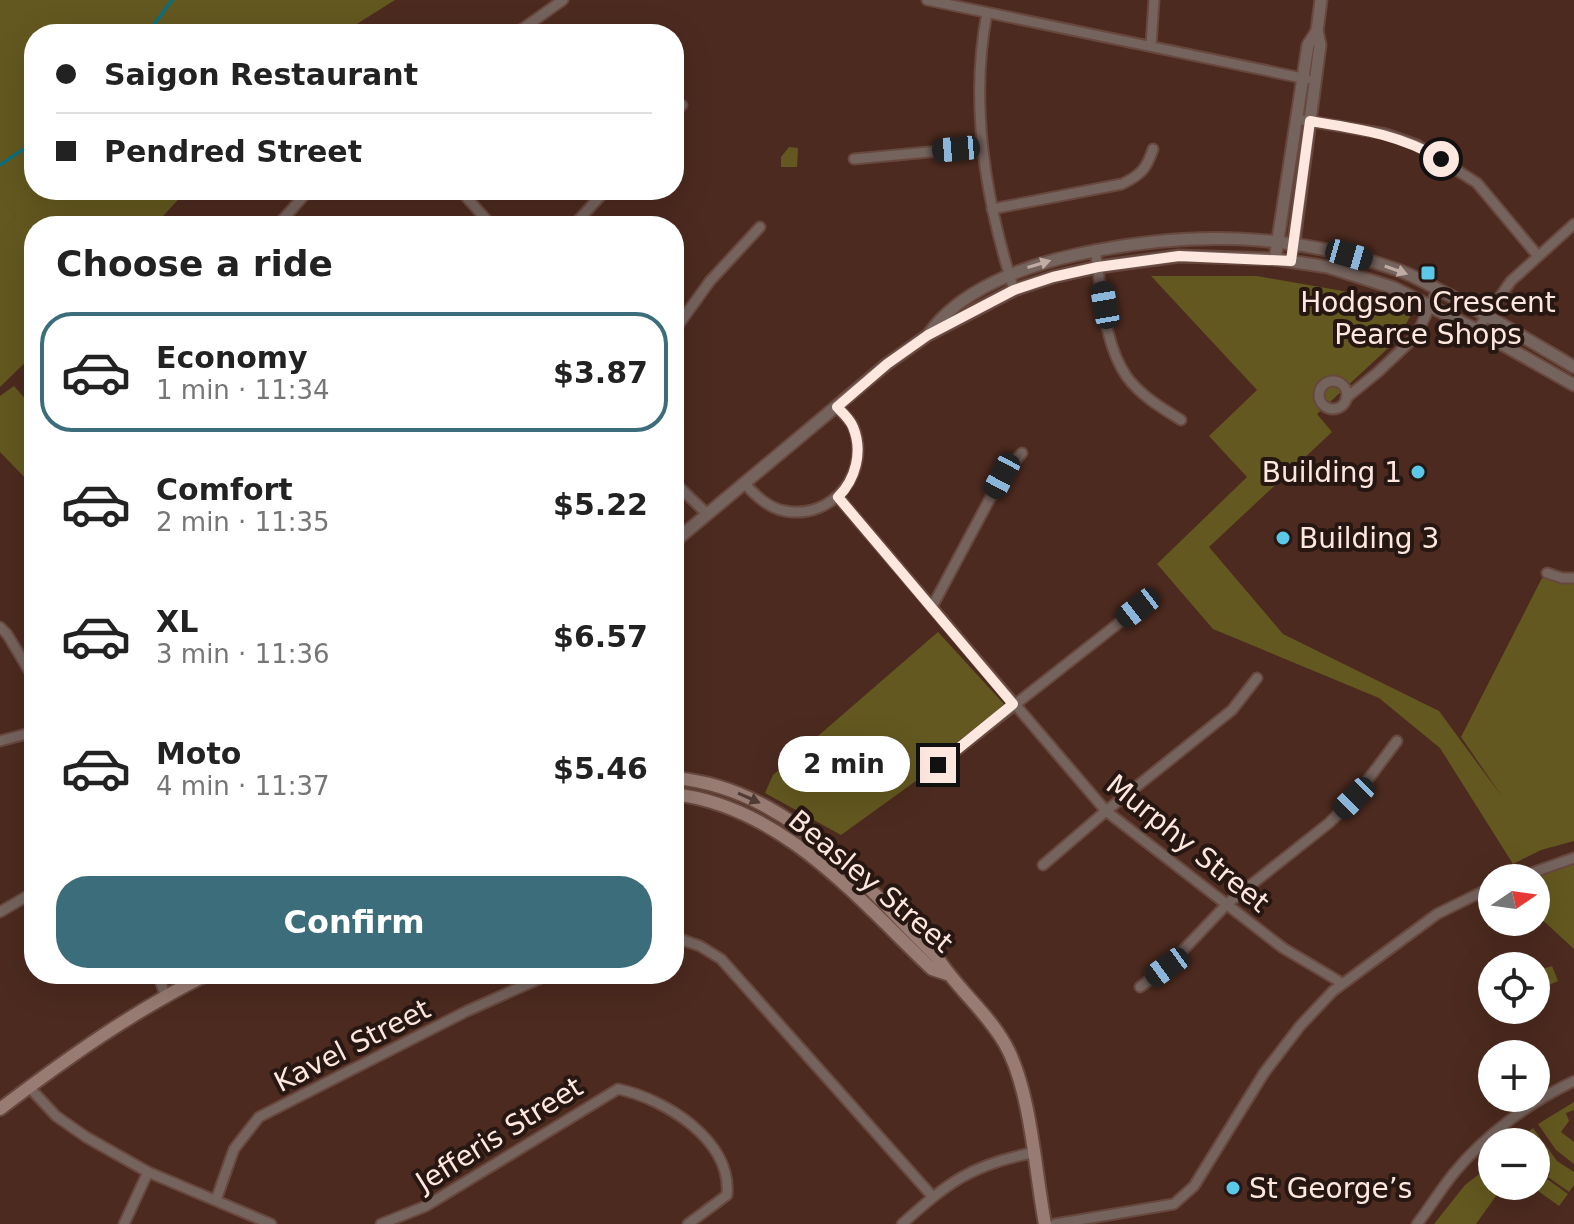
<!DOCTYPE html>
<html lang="en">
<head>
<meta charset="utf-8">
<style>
	body { margin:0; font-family:"DejaVu Sans",sans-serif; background:#f6f6f6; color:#222; height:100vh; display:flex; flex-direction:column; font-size:30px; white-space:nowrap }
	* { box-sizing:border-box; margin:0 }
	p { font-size:26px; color:#767676 }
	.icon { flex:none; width:44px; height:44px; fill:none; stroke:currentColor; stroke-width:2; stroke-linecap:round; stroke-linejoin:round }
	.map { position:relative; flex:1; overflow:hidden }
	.details { position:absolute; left:24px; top:216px; width:660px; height:768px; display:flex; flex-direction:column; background:#fff; border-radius:32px; box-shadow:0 8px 32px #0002 }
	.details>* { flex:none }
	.top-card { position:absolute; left:24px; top:24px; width:660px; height:176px; border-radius:32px; box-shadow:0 8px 32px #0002; display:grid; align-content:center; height:176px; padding:0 32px; background:#fff }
	.needle { width:52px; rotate:77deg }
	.buttons { position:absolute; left:1478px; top:864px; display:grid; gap:16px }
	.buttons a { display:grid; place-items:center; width:72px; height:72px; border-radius:50%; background:#fff; box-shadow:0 8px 32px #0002; font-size:40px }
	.end { position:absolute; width:36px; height:36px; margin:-18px; border:10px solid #fee7df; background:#111; box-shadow:0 0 0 4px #111 }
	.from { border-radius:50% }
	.bubble { position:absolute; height:56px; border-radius:28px; background:#fff; box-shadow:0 8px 32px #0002; font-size:26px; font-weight:700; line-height:56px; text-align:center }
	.car { position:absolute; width:24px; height:48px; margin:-24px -12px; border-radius:10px; box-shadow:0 0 6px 2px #0007; background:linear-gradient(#222 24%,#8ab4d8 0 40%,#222 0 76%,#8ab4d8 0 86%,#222 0) }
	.top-card b { display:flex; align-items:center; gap:28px; height:76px; font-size:30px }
	.top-card b+b { border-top:2px solid #e0e0e0 }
	.top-card i { width:20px; height:20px; background:#222 }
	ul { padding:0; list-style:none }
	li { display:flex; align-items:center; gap:24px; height:120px; margin:0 16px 12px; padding:0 16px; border:4px solid transparent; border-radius:32px }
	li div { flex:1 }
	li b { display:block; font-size:30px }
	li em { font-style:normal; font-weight:700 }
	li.current { border-color:#3b6d7a }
	li>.icon { width:72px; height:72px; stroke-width:1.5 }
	h2 { padding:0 32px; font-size:36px; line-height:96px }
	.button { display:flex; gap:16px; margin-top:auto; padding:16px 32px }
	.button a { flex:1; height:92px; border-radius:32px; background:#3b6d7a; color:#fff; font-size:32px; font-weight:700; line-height:92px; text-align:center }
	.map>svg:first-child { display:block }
	.green { fill:#63581f }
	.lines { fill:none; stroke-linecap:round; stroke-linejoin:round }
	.stream { stroke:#047187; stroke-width:3 }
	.minor-casing { stroke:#68483e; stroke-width:13 }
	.tertiary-casing { stroke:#68483e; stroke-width:15 }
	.secondary-casing { stroke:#68483e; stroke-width:16 }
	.minor { stroke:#75635d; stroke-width:9 }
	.tertiary { stroke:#75635d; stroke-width:11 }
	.secondary { stroke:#987c73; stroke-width:12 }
	.oneway { fill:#c0aca4 }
	.oneway2 { fill:#4f3a34 }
	.route { stroke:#fee7df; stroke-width:10 }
	.poi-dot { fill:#5ac8e6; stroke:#271712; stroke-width:3 }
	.labels { text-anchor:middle; stroke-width:8; stroke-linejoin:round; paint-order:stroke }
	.poi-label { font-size:28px; fill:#fee7df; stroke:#271712; text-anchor:start }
	.street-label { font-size:28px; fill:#fee7df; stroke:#271712 }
</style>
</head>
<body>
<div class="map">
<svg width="1574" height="1224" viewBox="0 0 1574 1224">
	<rect width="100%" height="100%" fill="#4c2a1f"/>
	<!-- green -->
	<g class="green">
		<polygon points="0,0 395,0 341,34 34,34 34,190 187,190 154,226 34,226 34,354 0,387"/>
		<polygon points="789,147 798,148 797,167 781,167 781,157"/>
		<polygon points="1151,276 1257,276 1417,304 1397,340 1317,414 1332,432 1209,547 1283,634 1439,711 1503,798 1461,737 1542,578 1574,583 1574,841 1541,850 1513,864 1440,748 1379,698 1213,629 1157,564 1247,477 1209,436 1257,390"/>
		<polygon points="14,386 34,409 34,487 0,452 0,396"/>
		<polygon points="938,632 1004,704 938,765 841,835 765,793 773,775"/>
		<polygon points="1574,862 1574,949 1536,914 1536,878 1532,878"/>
		<polygon points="1552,966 1558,981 1536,991 1536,971"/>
		<polygon points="1574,1102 1574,1110 1566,1113 1569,1121 1561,1132 1574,1142 1574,1164 1556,1150 1538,1124"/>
		<polygon points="1533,1128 1557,1161 1574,1172 1574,1185 1569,1192 1548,1177 1550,1173 1547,1170 1539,1180 1543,1184 1547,1179 1568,1194 1559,1206 1534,1188 1528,1195 1515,1186 1536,1186 1536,1142 1515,1142"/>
		<polygon points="1492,1164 1492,1186 1503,1186 1476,1224 1434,1224 1465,1185"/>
	</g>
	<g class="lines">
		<!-- stream -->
		<g class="stream">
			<polyline points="147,34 172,0"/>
			<polyline points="0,165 34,142"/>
		</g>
		<!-- minor casing -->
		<g class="minor-casing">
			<g id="minor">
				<polyline points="927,0 1307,79"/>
				<path d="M 987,13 C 969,105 986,202 1014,290"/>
				<polyline points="515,34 563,0"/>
				<polyline points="1151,46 1154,0"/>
				<polyline points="674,114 682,105"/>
				<polyline points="1297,119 1386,134 1417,145 1477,183 1538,256"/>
				<polyline points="854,159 982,147"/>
				<polyline points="460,190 492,226"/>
				<path d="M 992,209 L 1122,184 C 1141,175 1147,168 1153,149"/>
				<polyline points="277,226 309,190"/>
				<polyline points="573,226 606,190"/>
				<path d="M 1095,250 C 1102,290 1103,343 1127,377 C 1141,396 1162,408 1181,420"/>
				<polyline points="1477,330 1511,281 1574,224"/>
				<polyline points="674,331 710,281 760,227"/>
				<circle cx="1333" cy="395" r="14"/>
				<polyline points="1346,398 1378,372 1416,336 1438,289"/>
				<polyline points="674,482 706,513"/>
				<path d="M 744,483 C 755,495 768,508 785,511 C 833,520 872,471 853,426 C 850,419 842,413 837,407"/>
				<polyline points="838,497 1106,811 1283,948 1342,983"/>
				<polyline points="1547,573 1562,578 1574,578"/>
				<polyline points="932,607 1002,476 1022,453"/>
				<polyline points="0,627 7,634 34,679"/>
				<polyline points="0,741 34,732"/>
				<polyline points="938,765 1138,608"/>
				<polyline points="1043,865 1106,811 1232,710 1257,678"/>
				<polyline points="1517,878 1574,858"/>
				<polyline points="0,912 34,892"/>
				<polyline points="674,937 700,946 721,959 933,1197"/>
				<polyline points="158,974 165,995"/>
				<polyline points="1140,987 1167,967 1228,903 1329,823 1354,798 1397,741"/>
				<polyline points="29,1087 56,1116 86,1137 148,1172 271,1224"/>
				<polyline points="216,1200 234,1149 259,1117 467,1011 550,974"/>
				<polyline points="124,1224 148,1172"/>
				<path d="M 381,1224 L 426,1206 L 618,1089 C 665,1099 732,1140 727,1195 L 688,1224"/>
				<path d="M 902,1224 C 948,1183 970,1165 1032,1153"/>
				<polyline points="1055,1224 1174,1204 1194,1186 1264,1073 1300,1026 1333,991 1437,914 1492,887"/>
				<path d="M 1417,1224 C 1430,1207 1441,1189 1454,1173 C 1485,1135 1530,1102 1574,1081"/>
			</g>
		</g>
		<!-- tertiary casing -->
		<g class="tertiary-casing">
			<g id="tertiary">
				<polyline points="1293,249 1320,45 1317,31 1321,0"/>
				<polyline points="1275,259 1308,45 1317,31"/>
				<path d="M 929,334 C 959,290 1024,266 1075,255 C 1187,230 1290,232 1398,270 C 1415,276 1431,286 1447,294 C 1491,317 1532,342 1574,367"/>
				<polyline points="674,542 887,364 928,335 1014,290 1053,277 1098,267 1179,256 1275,259 1328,267 1394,288 1477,330 1574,385"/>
			</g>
		</g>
		<!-- secondary casing -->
		<g class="secondary-casing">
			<g id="secondary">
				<path d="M 674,778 C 789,788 860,882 937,957 C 957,989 987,1012 1005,1044 C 1031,1089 1035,1172 1045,1224"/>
				<path d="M 674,794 C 783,807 857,898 932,969 L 947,974"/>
				<path d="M 0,1109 C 66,1059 133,1011 208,974"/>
			</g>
		</g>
		<!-- minor -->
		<use href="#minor" class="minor"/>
		<!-- tertiary -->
		<use href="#tertiary" class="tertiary"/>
		<!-- secondary -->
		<use href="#secondary" class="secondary"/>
	</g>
	<!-- one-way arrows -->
	<defs><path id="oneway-solid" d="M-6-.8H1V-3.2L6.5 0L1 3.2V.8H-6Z" transform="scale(2)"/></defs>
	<g class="oneway">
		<use href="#oneway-solid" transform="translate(1039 264) rotate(-17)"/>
		<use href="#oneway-solid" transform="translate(1396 270) rotate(20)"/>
	</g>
	<use class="oneway2" href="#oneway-solid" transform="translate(749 798) rotate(24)"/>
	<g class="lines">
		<!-- route -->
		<path class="route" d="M 938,765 L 1013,704 L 838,497 C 856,479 863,451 853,427 C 850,419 843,413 837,407 L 887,364 L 928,335 L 1014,290 L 1053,277 L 1098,267 L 1179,256 L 1291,261 L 1310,121 C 1359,129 1398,134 1441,159"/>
	</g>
	<!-- markers -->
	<g class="poi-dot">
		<rect x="1420" y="265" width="16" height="16" rx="4"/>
		<circle cx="1418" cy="472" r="8"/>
		<circle cx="1283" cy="538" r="8"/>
		<circle cx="1233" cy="1188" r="8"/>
	</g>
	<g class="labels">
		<!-- poi labels -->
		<g class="poi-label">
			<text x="1428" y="312" text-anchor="middle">Hodgson Crescent<tspan x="1428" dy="32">Pearce Shops</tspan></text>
			<text x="1402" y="482" text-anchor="end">Building 1</text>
			<text x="1299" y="548">Building 3</text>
			<text x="1249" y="1198">St George’s</text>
		</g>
		<!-- street labels -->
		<g class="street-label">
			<text transform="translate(1188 843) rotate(39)" y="10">Murphy Street</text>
			<text transform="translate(871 881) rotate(40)" y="10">Beasley Street</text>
			<text transform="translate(352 1045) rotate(-27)" y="10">Kavel Street</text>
			<text transform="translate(499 1134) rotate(-32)" y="10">Jefferis Street</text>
		</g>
	</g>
</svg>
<div class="buttons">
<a><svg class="needle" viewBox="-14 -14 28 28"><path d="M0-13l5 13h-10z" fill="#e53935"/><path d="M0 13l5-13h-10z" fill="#767676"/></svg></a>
<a><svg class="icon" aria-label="locate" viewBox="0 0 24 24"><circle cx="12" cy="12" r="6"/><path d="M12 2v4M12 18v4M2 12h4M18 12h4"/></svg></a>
<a>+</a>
<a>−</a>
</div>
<i class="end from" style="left:1441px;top:159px"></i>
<i class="end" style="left:938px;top:765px"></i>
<div class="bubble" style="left:778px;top:736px;width:132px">2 min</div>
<i class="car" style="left:956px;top:149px;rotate:265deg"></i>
<i class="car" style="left:1349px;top:255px;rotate:106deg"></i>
<i class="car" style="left:1105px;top:305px;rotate:350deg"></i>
<i class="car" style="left:1002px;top:476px;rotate:208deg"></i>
<i class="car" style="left:1138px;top:608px;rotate:232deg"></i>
<i class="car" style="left:1354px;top:798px;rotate:225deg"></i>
<i class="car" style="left:1167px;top:967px;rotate:234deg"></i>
<div class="top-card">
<b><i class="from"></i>Saigon Restaurant</b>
<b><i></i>Pendred Street</b>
</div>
<section class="details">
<h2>Choose a ride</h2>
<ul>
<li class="current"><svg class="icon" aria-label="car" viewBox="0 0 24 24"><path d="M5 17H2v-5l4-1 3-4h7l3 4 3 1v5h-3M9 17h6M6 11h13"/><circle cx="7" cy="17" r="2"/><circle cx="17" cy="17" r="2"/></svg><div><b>Economy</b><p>1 min · 11:34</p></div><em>$3.87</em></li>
<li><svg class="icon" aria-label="car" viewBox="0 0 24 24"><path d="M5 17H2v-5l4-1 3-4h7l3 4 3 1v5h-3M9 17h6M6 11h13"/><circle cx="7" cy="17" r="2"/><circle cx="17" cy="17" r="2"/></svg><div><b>Comfort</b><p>2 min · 11:35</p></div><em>$5.22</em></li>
<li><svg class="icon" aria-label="car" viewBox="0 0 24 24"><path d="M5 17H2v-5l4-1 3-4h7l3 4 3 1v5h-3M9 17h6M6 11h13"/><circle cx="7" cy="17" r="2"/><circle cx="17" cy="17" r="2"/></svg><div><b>XL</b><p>3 min · 11:36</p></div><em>$6.57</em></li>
<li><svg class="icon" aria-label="car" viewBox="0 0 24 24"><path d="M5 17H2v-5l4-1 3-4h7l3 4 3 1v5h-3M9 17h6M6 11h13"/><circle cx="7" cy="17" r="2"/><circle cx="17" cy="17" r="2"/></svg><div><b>Moto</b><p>4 min · 11:37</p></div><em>$5.46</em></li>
</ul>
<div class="button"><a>Confirm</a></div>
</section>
</div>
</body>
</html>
